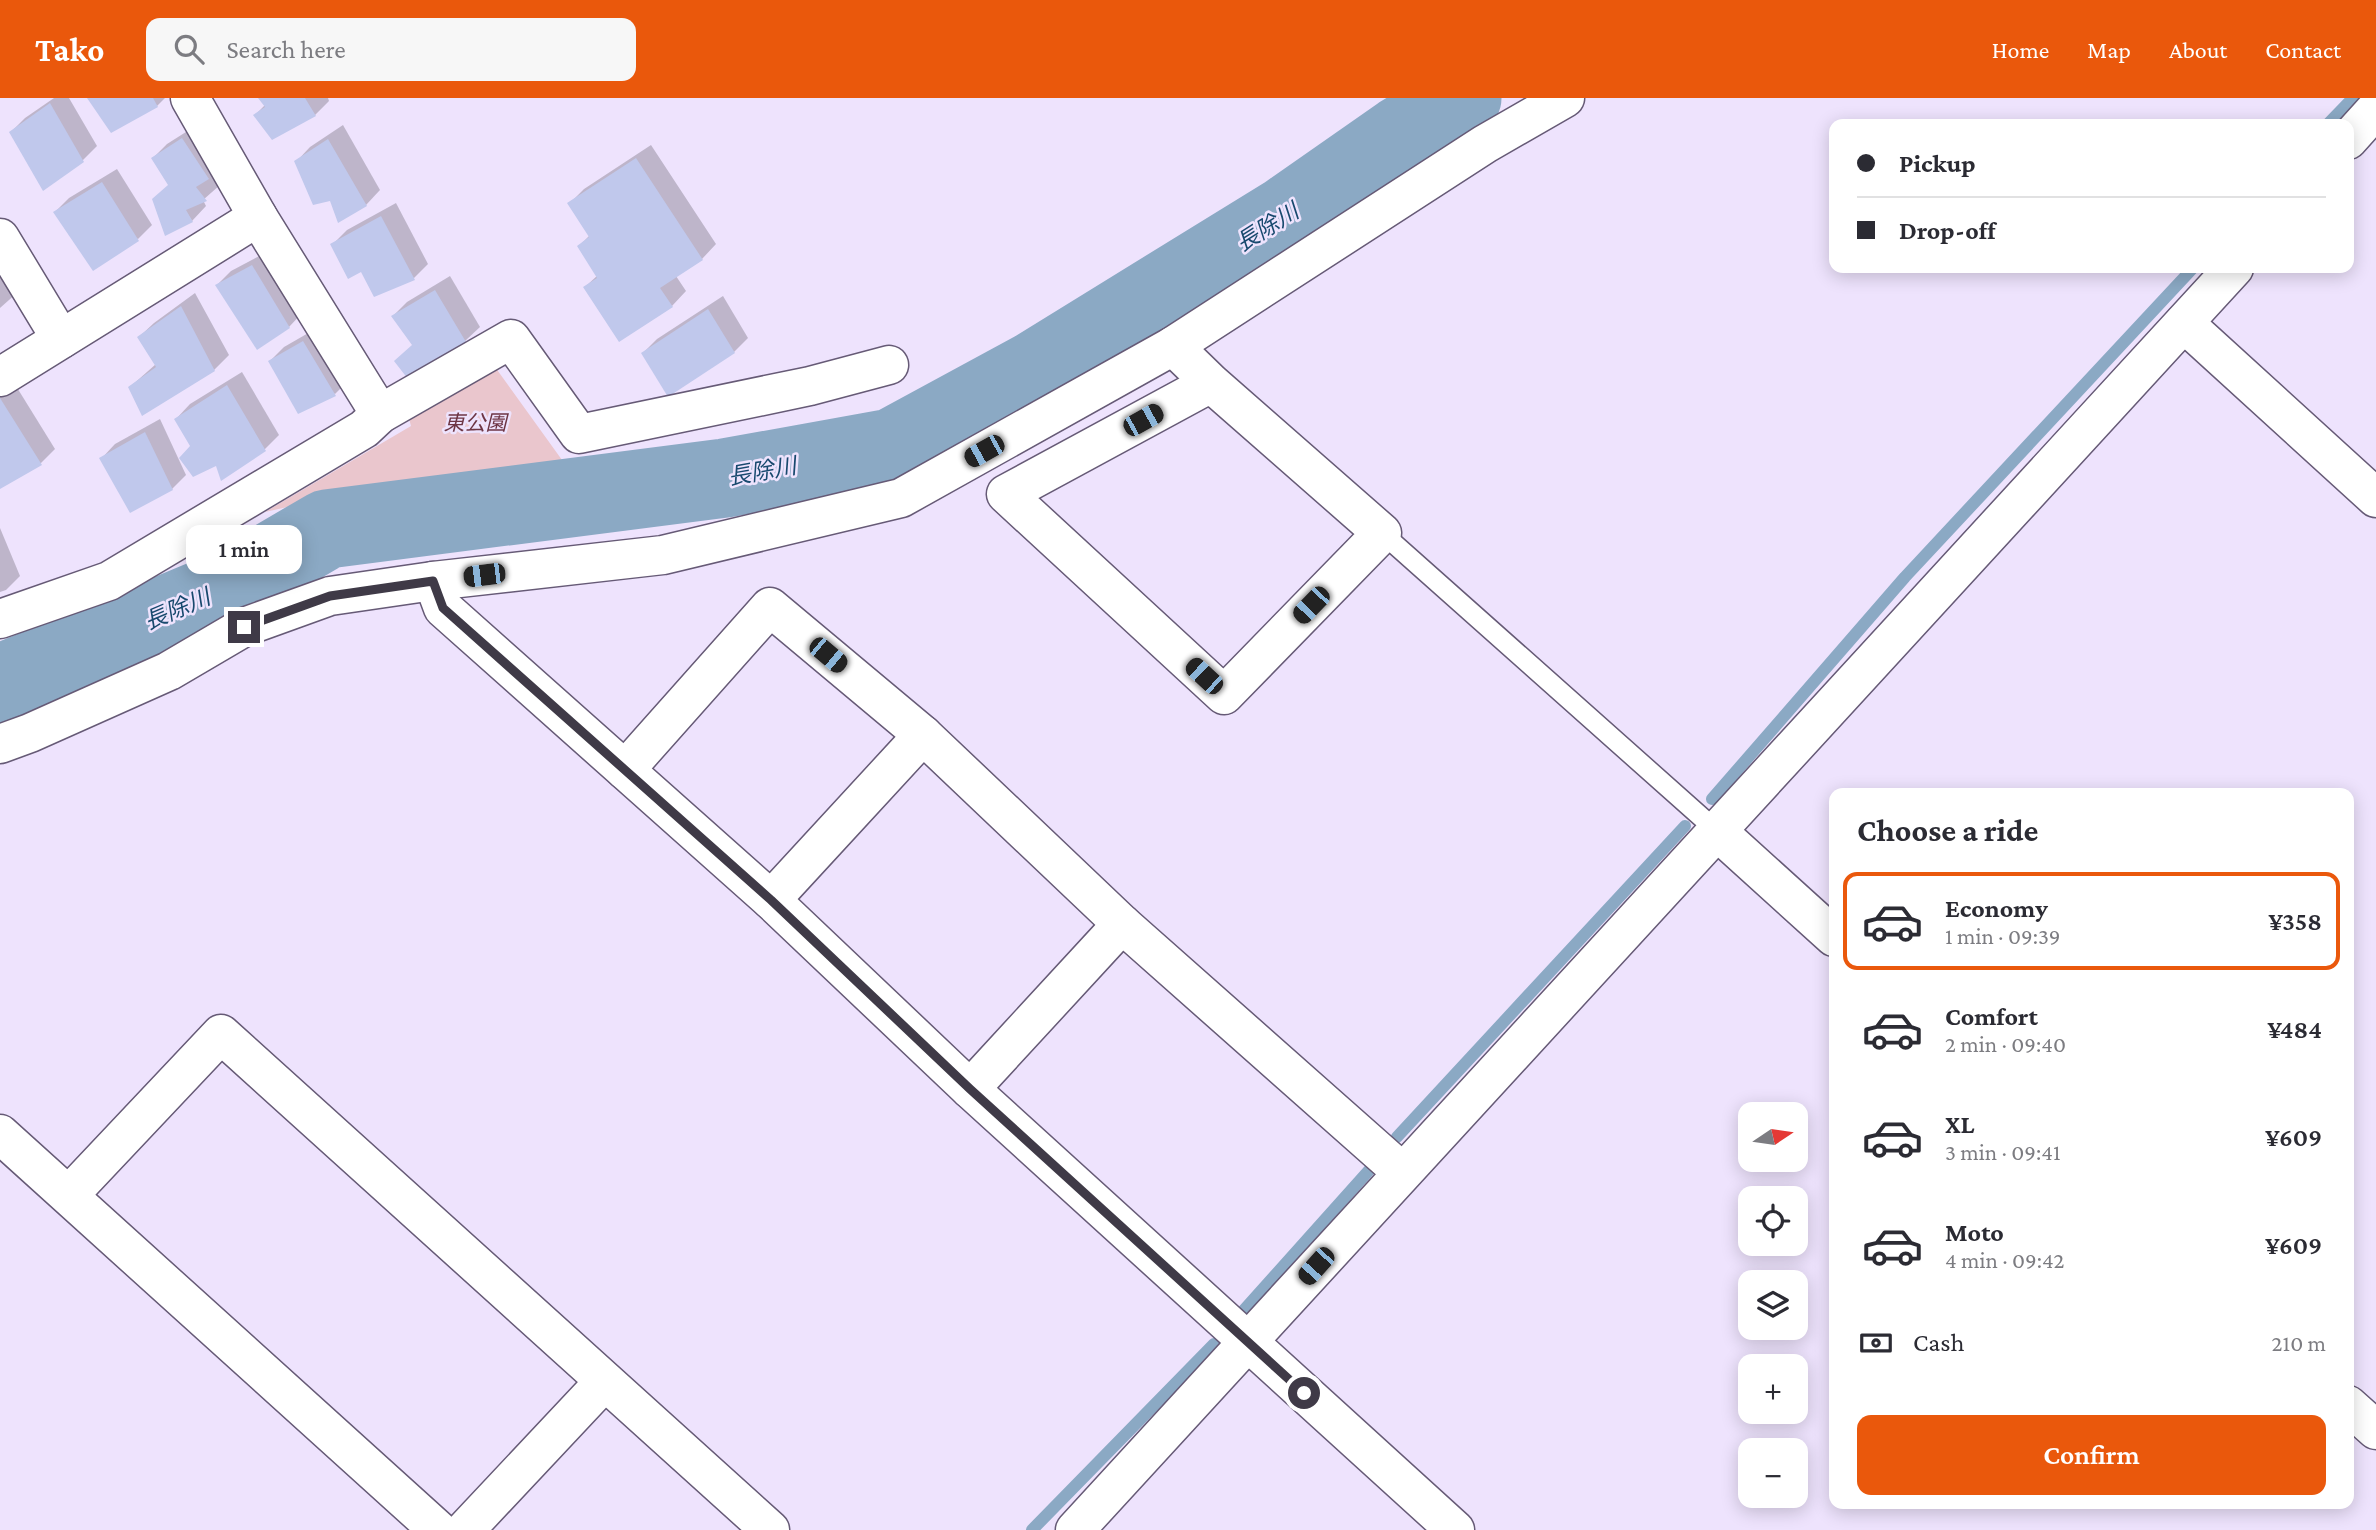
<!DOCTYPE html>
<html lang="en">
<head>
<meta charset="utf-8">
<style>
	body { margin:0; font-family:"Crimson Pro","Noto Sans JP",serif; background:#f7f7f7; color:#2b2b33; height:100vh; display:flex; flex-direction:column; font-size:26px; white-space:nowrap }
	* { box-sizing:border-box; margin:0 }
	p { font-size:23px; color:#7c7c81 }
	.icon { flex:none; width:38px; height:38px; fill:none; stroke:currentColor; stroke-width:2; stroke-linecap:round; stroke-linejoin:round }
	.map { position:relative; flex:1; overflow:hidden }
	.sheet { position:absolute; left:1829px; top:690px; width:525px; height:721px; display:flex; flex-direction:column; background:#fff; border-radius:14px; box-shadow:0 4px 18px #0003 }
	.sheet>* { flex:none }
	.banner { position:absolute; left:1829px; top:21px; width:525px; height:154px; border-radius:14px; box-shadow:0 4px 18px #0003; display:grid; align-content:center; height:154px; padding:0 28px; background:#fff }
	.needle { width:46px; rotate:77deg }
	.controls { position:absolute; left:1738px; top:1004px; display:grid; gap:14px }
	.controls a { display:grid; place-items:center; width:70px; height:70px; border-radius:14px; background:#fff; box-shadow:0 4px 18px #0003; font-size:35px }
	.end { position:absolute; width:32px; height:32px; margin:-16px; border:9px solid #3f3a47; background:#fff; box-shadow:0 0 0 4px #fff }
	.from { border-radius:50% }
	.bubble { position:absolute; height:49px; border-radius:14px; background:#fff; box-shadow:0 4px 18px #0003; font-size:23px; font-weight:600; line-height:49px; text-align:center }
	.car { position:absolute; width:21px; height:42px; margin:-21px -10px; border-radius:9px; box-shadow:0 0 5px 2px #0007; background:linear-gradient(#222 24%,#8ab4d8 0 40%,#222 0 76%,#8ab4d8 0 86%,#222 0) }
	.banner b { display:flex; align-items:center; gap:24px; height:66px; font-size:26px }
	.banner b+b { border-top:2px solid #e1e1e2 }
	.banner i { width:18px; height:18px; background:#2b2b33 }
	ul { padding:0; list-style:none }
	li { display:flex; align-items:center; gap:21px; height:98px; margin:0 14px 10px; padding:0 14px; border:4px solid transparent; border-radius:14px }
	li div { flex:1 }
	li b { display:block; font-size:26px }
	li em { font-style:normal; font-weight:600 }
	li.on { border-color:#ea580c }
	li>.icon { width:63px; height:63px; stroke-width:1.5 }
	h2 { padding:0 28px; font-size:32px; line-height:84px }
	.pay { display:flex; align-items:center; gap:18px; height:77px; padding:0 28px; font-size:26px }
	.pay p { margin-inline-start:auto }
	.action { display:flex; gap:14px; margin-top:auto; padding:14px 28px }
	.action a { flex:1; height:80px; border-radius:14px; background:#ea580c; color:#fff; font-size:28px; font-weight:600; line-height:80px; text-align:center }
	header { display:flex; align-items:center; gap:42px; box-sizing:border-box; height:98px; padding:0 35px; background:#ea580c; color:#fff }
	header strong { font-size:33px }
	nav { display:flex; gap:38px; margin-inline-start:auto; font-size:24px }
	.search { width:490px; height:63px; background:#f7f7f7; display:flex; align-items:center; gap:18px; box-sizing:border-box; padding:0 24px; border-radius:14px; color:#7c7c81; font-size:26px }
	.map>svg:first-child { display:block }
	.green { fill:#eac6cd }
	.shadow { fill:#0003 }
	.lines { fill:none; stroke-linecap:round; stroke-linejoin:round }
	.stream { stroke:#8ba9c4; stroke-width:12 }
	.river { stroke:#8ba9c4; stroke-width:79 }
	.building { fill:#c0c8ec }
	.service-casing { stroke:#665a76; stroke-width:22 }
	.minor-casing { stroke:#665a76; stroke-width:41 }
	.service { stroke:#fff; stroke-width:19 }
	.minor { stroke:#fff; stroke-width:38 }
	.route { stroke:#3f3a47; stroke-width:9 }
	.labels { text-anchor:middle; stroke-width:5; stroke-linejoin:round; paint-order:stroke }
	.park-label { font-size:21px; font-style:italic; fill:#6d3544; stroke:#eee3fd }
	.water-label { font-size:23px; font-style:italic; fill:#18496e; stroke:#eee3fd }
</style>
</head>
<body>
<header>
<strong>Tako</strong>
<div class="search"><svg class="icon" aria-label="search" viewBox="0 0 24 24"><circle cx="10" cy="10" r="6"/><path d="M15 15l6 6"/></svg>Search here</div>
<nav><a>Home</a><a>Map</a><a>About</a><a>Contact</a></nav>
</header>
<div class="map">
<svg width="2376" height="1432" viewBox="0 0 2376 1432">
	<rect width="100%" height="100%" fill="#eee3fd"/>
	<!-- green -->
	<polygon class="green" points="490,262 562,362 373,390 265,414 411,328 406,309"/>
	<!-- shadow -->
	<g class="shadow">
		<polygon points="54,0 69,0 97,48 82,63 11,34 25,20"/>
		<polygon points="89,0 165,0 157,8"/>
		<polygon points="260,0 328,0 329,3 315,17 255,17 265,7"/>
		<polygon points="197,27 220,87 203,102 206,108 192,123 153,60 167,46"/>
		<polygon points="343,27 380,92 366,107 331,101 296,64 310,49"/>
		<polygon points="651,47 716,146 702,161 676,178 686,193 672,208 585,189 598,177 579,148 590,137 570,105 584,91"/>
		<polygon points="117,71 152,127 138,141 55,114 69,100"/>
		<polygon points="396,105 428,166 414,180 362,172 333,146 347,132"/>
		<polygon points="267,154 303,214 289,229 217,187 231,173"/>
		<polygon points="0,163 18,194 0,210"/>
		<polygon points="450,178 480,229 465,243 414,246 393,218 407,204"/>
		<polygon points="195,195 229,257 214,272 142,316 130,289 156,266 139,239 154,225"/>
		<polygon points="723,198 748,240 734,254 643,255 657,241"/>
		<polygon points="317,230 349,282 335,296 270,263 284,249"/>
		<polygon points="242,274 279,337 265,351 217,365 193,348 176,321 190,306"/>
		<polygon points="16,288 55,351 41,365 0,389 0,298"/>
		<polygon points="160,321 186,377 172,391 101,361 115,346"/>
		<polygon points="0,430 20,478 6,492 0,494"/>
	</g>
	<g class="lines">
		<!-- stream -->
		<g class="stream">
			<polyline points="2328,26 2353,0"/>
			<polyline points="1712,701 1905,479 2193,170"/>
			<polyline points="1397,1039 1685,728"/>
			<polyline points="1244,1212 1372,1069"/>
			<polyline points="1032,1432 1214,1246"/>
		</g>
		<!-- river -->
		<polyline class="river" points="0,586 214,497 327,431 725,380 892,350 1034,273 1287,117 1400,38 1462,0"/>
	</g>
	<!-- building -->
	<g class="building">
		<polygon points="87,0 153,0 158,9 111,35"/>
		<polygon points="258,0 305,0 316,18 272,42 253,17 265,9"/>
		<polygon points="50,5 84,64 43,93 9,34"/>
		<polygon points="182,40 209,81 196,89 207,103 186,112 193,124 165,138 152,101 168,87 151,60"/>
		<polygon points="328,41 367,108 338,125 330,103 313,107 294,63"/>
		<polygon points="636,60 703,162 660,190 673,209 619,244 583,189 597,180 577,148 589,139 567,105"/>
		<polygon points="102,84 139,143 93,173 53,114"/>
		<polygon points="381,118 415,182 374,199 361,174 348,181 330,146"/>
		<polygon points="252,167 290,230 257,252 215,187"/>
		<polygon points="435,192 466,244 408,281 394,263 412,247 391,218"/>
		<polygon points="181,208 215,273 142,318 128,289 156,269 137,239"/>
		<polygon points="708,211 735,255 668,299 641,255"/>
		<polygon points="303,243 336,298 298,316 268,263"/>
		<polygon points="227,287 266,353 221,383 216,368 193,379 179,360 190,348 174,321"/>
		<polygon points="0,300 42,367 0,391"/>
		<polygon points="145,334 173,392 130,415 99,360"/>
	</g>
	<g class="lines">
		<!-- service casing -->
		<g class="service-casing">
			<polyline id="service" points="1382,435 1717,733"/>
		</g>
		<!-- minor casing -->
		<g class="minor-casing">
			<g id="minor">
				<polyline points="190,0 258,119 380,316"/>
				<polyline points="2348,42 2376,11"/>
				<polyline points="0,140 61,241"/>
				<polyline points="2184,225 2376,400"/>
				<polyline points="1173,248 1211,285 1382,435 1224,597 1006,396 1211,285"/>
				<polyline points="0,279 258,119"/>
				<polyline points="433,483 443,510 771,802 970,991 1455,1432"/>
				<polyline points="0,521 109,483 364,331 380,316 511,241 579,336 810,288 889,267"/>
				<polyline points="0,646 30,635 169,573 244,529 330,498 433,483 663,457 901,400 1173,248 1485,46 1565,0"/>
				<polyline points="625,672 770,509 923,637"/>
				<polyline points="1717,733 1834,839"/>
				<polyline points="771,802 923,637 1122,826 1402,1074"/>
				<polyline points="970,991 1122,826"/>
				<polyline points="0,1036 438,1432"/>
				<polyline points="69,1097 221,936 770,1432"/>
				<polyline points="2348,1307 2376,1332"/>
				<polyline points="465,1432 604,1284"/>
				<polyline points="1075,1432 2234,170"/>
			</g>
		</g>
		<!-- service -->
		<use href="#service" class="service"/>
		<!-- minor -->
		<use href="#minor" class="minor"/>
	</g>
	<g class="lines">
		<!-- route -->
		<polyline class="route" points="244,529 330,498 433,483 443,510 771,802 970,991 1304,1295"/>
	</g>
	<g class="labels">
		<!-- park labels -->
		<g class="park-label">
			<text x="475" y="332">東公園</text>
		</g>
		<!-- water labels -->
		<g class="water-label">
			<text transform="translate(1267 129) rotate(-32)" y="8">長除川</text>
			<text transform="translate(762 373) rotate(-10)" y="8">長除川</text>
			<text transform="translate(177 511) rotate(-23)" y="8">長除川</text>
		</g>
	</g>
</svg>
<div class="controls">
<a><svg class="needle" viewBox="-14 -14 28 28"><path d="M0-13l5 13h-10z" fill="#e53935"/><path d="M0 13l5-13h-10z" fill="#7c7c81"/></svg></a>
<a><svg class="icon" aria-label="locate" viewBox="0 0 24 24"><circle cx="12" cy="12" r="6"/><path d="M12 2v4M12 18v4M2 12h4M18 12h4"/></svg></a>
<a><svg class="icon" aria-label="layers" viewBox="0 0 24 24"><path d="M12 4l9 5-9 5-9-5zM3 14l9 5 9-5"/></svg></a>
<a>+</a>
<a>−</a>
</div>
<i class="end from" style="left:1304px;top:1295px"></i>
<i class="end" style="left:244px;top:529px"></i>
<div class="bubble" style="left:186px;top:427px;width:116px">1 min</div>
<i class="car" style="left:1143px;top:322px;rotate:61deg"></i>
<i class="car" style="left:984px;top:353px;rotate:241deg"></i>
<i class="car" style="left:484px;top:477px;rotate:263deg"></i>
<i class="car" style="left:1311px;top:507px;rotate:224deg"></i>
<i class="car" style="left:828px;top:557px;rotate:130deg"></i>
<i class="car" style="left:1204px;top:578px;rotate:313deg"></i>
<i class="car" style="left:1316px;top:1168px;rotate:222deg"></i>
<div class="banner">
<b><i class="from"></i>Pickup</b>
<b><i></i>Drop-off</b>
</div>
<section class="sheet">
<h2>Choose a ride</h2>
<ul>
<li class="on"><svg class="icon" aria-label="car" viewBox="0 0 24 24"><path d="M5 17H2v-5l4-1 3-4h7l3 4 3 1v5h-3M9 17h6M6 11h13"/><circle cx="7" cy="17" r="2"/><circle cx="17" cy="17" r="2"/></svg><div><b>Economy</b><p>1 min · 09:39</p></div><em>¥358</em></li>
<li><svg class="icon" aria-label="car" viewBox="0 0 24 24"><path d="M5 17H2v-5l4-1 3-4h7l3 4 3 1v5h-3M9 17h6M6 11h13"/><circle cx="7" cy="17" r="2"/><circle cx="17" cy="17" r="2"/></svg><div><b>Comfort</b><p>2 min · 09:40</p></div><em>¥484</em></li>
<li><svg class="icon" aria-label="car" viewBox="0 0 24 24"><path d="M5 17H2v-5l4-1 3-4h7l3 4 3 1v5h-3M9 17h6M6 11h13"/><circle cx="7" cy="17" r="2"/><circle cx="17" cy="17" r="2"/></svg><div><b>XL</b><p>3 min · 09:41</p></div><em>¥609</em></li>
<li><svg class="icon" aria-label="car" viewBox="0 0 24 24"><path d="M5 17H2v-5l4-1 3-4h7l3 4 3 1v5h-3M9 17h6M6 11h13"/><circle cx="7" cy="17" r="2"/><circle cx="17" cy="17" r="2"/></svg><div><b>Moto</b><p>4 min · 09:42</p></div><em>¥609</em></li>
</ul>
<div class="pay"><svg class="icon" aria-label="cash" viewBox="0 0 24 24"><path d="M3 7h18v10H3z"/><circle cx="12" cy="12" r="2"/></svg>Cash<p>210 m</p></div>
<div class="action"><a>Confirm</a></div>
</section>
</div>
</body>
</html>
